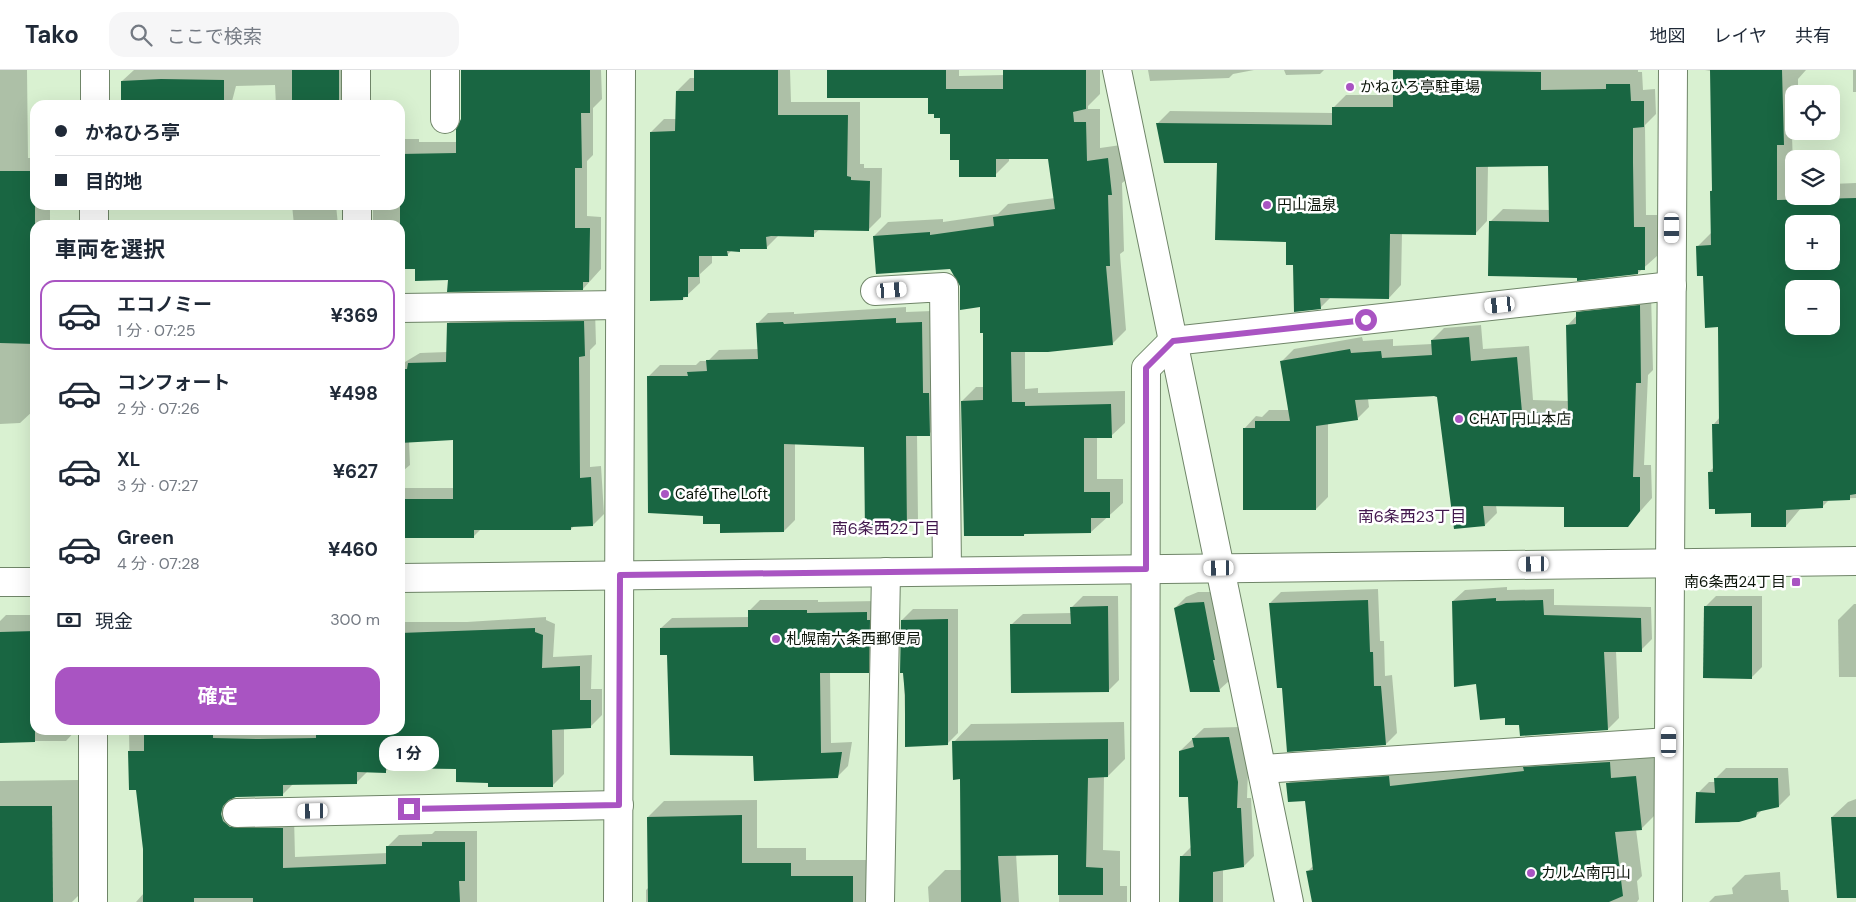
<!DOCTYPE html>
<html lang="ja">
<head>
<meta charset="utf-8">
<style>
	body { margin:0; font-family:"DM Sans","Noto Sans JP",sans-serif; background:#f6f6f7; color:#1f2937; height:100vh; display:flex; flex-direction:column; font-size:19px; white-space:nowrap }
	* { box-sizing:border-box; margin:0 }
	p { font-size:16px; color:#747a83 }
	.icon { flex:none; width:28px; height:28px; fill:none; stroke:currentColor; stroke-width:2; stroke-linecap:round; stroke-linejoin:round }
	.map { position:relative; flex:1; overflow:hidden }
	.sheet { position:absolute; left:30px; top:150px; width:375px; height:515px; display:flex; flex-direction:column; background:#fff; border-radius:15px; box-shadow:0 5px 20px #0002 }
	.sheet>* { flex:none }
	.top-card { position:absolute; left:30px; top:30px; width:375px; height:110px; border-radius:15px; box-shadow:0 5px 20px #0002; display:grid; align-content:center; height:110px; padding:0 25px; background:#fff }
	.fabs { position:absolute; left:1785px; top:15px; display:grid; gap:10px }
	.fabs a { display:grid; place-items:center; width:55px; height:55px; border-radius:10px; background:#fff; box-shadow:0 5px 20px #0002; font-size:25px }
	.end { position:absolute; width:22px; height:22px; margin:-11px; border:6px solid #a954c2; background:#fff; box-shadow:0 0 0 2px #fff }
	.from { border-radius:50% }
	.bubble { position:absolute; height:35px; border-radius:15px; background:#fff; box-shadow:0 5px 20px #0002; font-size:16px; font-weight:700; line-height:35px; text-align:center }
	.car { position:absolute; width:15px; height:30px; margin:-15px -8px; border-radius:6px; box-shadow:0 0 4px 1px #0007; background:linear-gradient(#fff 24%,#345 0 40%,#fff 0 76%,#345 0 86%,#fff 0) }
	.top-card b { display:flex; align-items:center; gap:18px; height:48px; font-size:19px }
	.top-card b+b { border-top:1px solid #e0e1e3 }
	.top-card i { width:12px; height:12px; background:#1f2937 }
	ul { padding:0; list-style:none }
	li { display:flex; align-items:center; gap:15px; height:70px; margin:0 10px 8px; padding:0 15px; border:2px solid transparent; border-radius:15px }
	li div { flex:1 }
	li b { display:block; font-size:19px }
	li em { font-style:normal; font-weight:700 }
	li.on { border-color:#a954c2 }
	li>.icon { width:45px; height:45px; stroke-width:1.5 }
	h2 { padding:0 25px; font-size:22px; line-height:60px }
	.pay { display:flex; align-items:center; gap:12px; height:55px; padding:0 25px; font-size:19px }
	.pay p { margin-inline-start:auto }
	.button { display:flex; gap:10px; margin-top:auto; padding:10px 25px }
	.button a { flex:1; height:58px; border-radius:15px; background:#a954c2; color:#fff; font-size:20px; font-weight:700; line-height:58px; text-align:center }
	header { display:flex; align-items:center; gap:30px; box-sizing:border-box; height:70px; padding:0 25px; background:#fff; border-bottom:1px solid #e0e1e3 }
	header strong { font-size:24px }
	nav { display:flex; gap:28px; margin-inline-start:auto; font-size:18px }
	.search { width:350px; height:45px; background:#f6f6f7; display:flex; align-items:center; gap:12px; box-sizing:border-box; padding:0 18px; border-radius:15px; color:#747a83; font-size:19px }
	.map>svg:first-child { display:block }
	.shadow { fill:#0003; fill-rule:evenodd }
	.building { fill:#196642; fill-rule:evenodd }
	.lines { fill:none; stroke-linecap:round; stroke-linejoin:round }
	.minor-casing { stroke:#6f8568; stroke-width:30 }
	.minor { stroke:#fff; stroke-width:28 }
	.route { stroke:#a954c2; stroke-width:6 }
	.poi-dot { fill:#a954c2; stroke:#fff; stroke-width:2 }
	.labels { text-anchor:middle; stroke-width:5; stroke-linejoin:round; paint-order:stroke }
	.poi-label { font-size:15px; fill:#0b1409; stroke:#fff; text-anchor:start }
	.neighbourhood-label { font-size:16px; fill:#42184d; stroke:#fff }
</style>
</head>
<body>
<header>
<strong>Tako</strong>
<div class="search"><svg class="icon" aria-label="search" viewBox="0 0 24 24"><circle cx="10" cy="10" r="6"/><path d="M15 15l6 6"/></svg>ここで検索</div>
<nav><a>地図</a><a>レイヤ</a><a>共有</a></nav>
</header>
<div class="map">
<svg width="1856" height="832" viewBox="0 0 1856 832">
	<rect width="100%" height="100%" fill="#d9f1d1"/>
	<!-- shadow -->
	<g class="shadow">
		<polygon points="0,0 27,0 28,88 35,88 35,135 50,135 50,155 35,155 34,340 20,353 0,354"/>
		<polygon points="134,0 351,0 351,35 276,35 275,15 236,16 231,35 123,35 122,11"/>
		<polygon points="462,0 601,0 602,29 593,38 593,85 587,91 587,146 601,147 601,199 583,219 449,209 416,198 400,198 400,155 373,155 373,135 400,135 400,69 419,69 419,72 457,72 462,49"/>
		<polygon points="695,0 790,0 791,32 860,32 860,94 864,94 864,98 882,98 881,147 868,160 820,159 813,165 779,165 766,178 741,178 732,180 727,185 712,185 712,193 700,204 700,213 683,229 651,62 664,49 677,49 677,21 690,8 695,8"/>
		<polygon points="828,0 959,0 959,6 1004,5 1004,0 1100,0 1100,24 1088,36 1088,39 1100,39 1100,78 1121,75 1126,110 1122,113 1124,181 1120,184 1126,260 1112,274 1025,281 1025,319 1038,318 1038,323 1125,321 1125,353 1111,366 1097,367 1097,409 1123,409 1123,433 1091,462 1026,463 1024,465 963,427 962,331 976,317 985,317 984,262 981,236 961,216 951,198 874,166 888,152 943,149 943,152 998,144 1008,134 1055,128 1050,88 1009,88 1009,91 995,105 960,89 951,63 930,26"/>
		<polygon points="1148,0 1254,0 1233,4 1229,8 1150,11"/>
		<polygon points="1284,0 1324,0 1320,4 1286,5"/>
		<polygon points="1394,0 1638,0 1638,2 1642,2 1643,20 1655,19 1656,44 1645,55 1646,145 1657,145 1657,186 1638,203 1578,207 1490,152 1503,139 1550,140 1549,95 1488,96 1487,151 1475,164 1402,163 1401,215 1389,228 1331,227 1320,238 1294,194 1288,170 1219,92 1158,53 1170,41 1333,43 1333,38 1346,25 1394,25"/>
		<path d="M 1705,0 L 1806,0 L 1798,9 L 1798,24 L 1794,24 L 1794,61 L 1796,61 L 1792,65 L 1794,126 L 1831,126 L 1831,114 L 1856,113 L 1856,428 L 1830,429 L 1822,437 L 1801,438 L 1786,456 L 1753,442 L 1709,402 L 1714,397 L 1714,354 L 1720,347 L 1719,256 L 1698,176 L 1712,162 L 1711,121 L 1713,119 L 1711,1 ZM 1794,154 L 1831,154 L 1831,191 L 1794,191 ZM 1794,219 L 1831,219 L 1831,256 L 1794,256 Z"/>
		<rect x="1853" y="0" width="3" height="22"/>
		<polygon points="292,135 336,135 338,155 294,155"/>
		<polygon points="1651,224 1653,300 1648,305 1644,395 1651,395 1652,428 1628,455 1565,436 1496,435 1497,443 1485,455 1438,326 1368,329 1369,337 1357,349 1328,353 1328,427 1316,439 1244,359 1256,346 1262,347 1269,340 1289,340 1282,291 1294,279 1362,267 1363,271 1393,269 1393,276 1432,274 1432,270 1444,258 1481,255 1483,279 1529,276 1533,330 1569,331 1568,255 1590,231"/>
		<polygon points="906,237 906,242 932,241 940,353 929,364 917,364 918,449 907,460 866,376 795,373 795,450 784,461 721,452 704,444 649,306 660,295 696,295 700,291 708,291 719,280 759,279 757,254 768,243 794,242 794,244"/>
		<polygon points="595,240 596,274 590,280 590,397 601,396 604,444 593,455 574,456 571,459 481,459 473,467 400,467 401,418 455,418 454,369 409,371 410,395 404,400 400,400 400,295 420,283 447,282 448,254 459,242"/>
		<polygon points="1507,517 1507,520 1554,519 1554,535 1651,537 1652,569 1641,580 1616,581 1619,648 1608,659 1520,654 1506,647 1477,613 1453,531 1465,520"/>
		<polygon points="1378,519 1380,571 1384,571 1385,606 1392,605 1397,663 1386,674 1283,617 1270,533 1281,522"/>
		<polygon points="1198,522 1215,522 1230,610 1219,620 1175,538 1186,527"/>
		<polygon points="1083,526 1118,526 1119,610 1108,621 1012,554 1023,544 1072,543 1072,537"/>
		<polygon points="1716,526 1762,526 1762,597 1751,608 1705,537"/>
		<polygon points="760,530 818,530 818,532 877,531 879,591 868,602 830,602 831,673 852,672 848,696 837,707 754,685 668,583 661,558 672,548 749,547 749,541"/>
		<polygon points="1854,534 1856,534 1856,607 1839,607 1838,550"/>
		<polygon points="913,539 958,539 958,663 947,674 906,676 902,550"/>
		<polygon points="6,545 30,545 30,551 35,551 35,660 76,660 66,671 0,671 0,551"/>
		<polygon points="546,547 546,550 555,554 553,587 592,585 591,619 602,619 602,645 590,657 564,658 564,704 552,716 489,711 458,697 390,697 385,702 368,701 356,713 294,713 282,725 234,727 233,731 294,746 295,787 388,783 388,776 399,765 432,764 435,761 477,761 477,832 136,832 144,823 144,779 137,719 130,719 129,660 400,660 400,552 467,552"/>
		<polygon points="1124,652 1125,689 1108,706 1104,706 1103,780 1120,781 1120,816 1127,816 1127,832 1059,832 1060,784 1016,784 1019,832 929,832 928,817 945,800 962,800 961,708 954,672 971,654"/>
		<polygon points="1240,657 1248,701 1247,728 1251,728 1254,786 1244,796 1223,799 1223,832 1181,832 1182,786 1192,776 1189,726 1180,681 1204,658"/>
		<polygon points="1629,673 1630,689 1655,687 1661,739 1642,758 1636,759 1642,806 1637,811 1639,829 1637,832 1313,832 1307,802 1314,795 1306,729 1288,714 1307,694"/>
		<polygon points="1726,698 1788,698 1790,725 1779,736 1762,740 1756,746 1698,723 1709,712 1715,712 1715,709"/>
		<polygon points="78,710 79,825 72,832 0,832 0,711"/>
		<polygon points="1856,729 1856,806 1832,747 1848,732"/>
		<polygon points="757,730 757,778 806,778 806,790 868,790 868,832 646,832 646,820 649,817 648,747 664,731"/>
		<polygon points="1780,802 1781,820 1788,820 1789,832 1709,832 1715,826 1733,824 1732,818 1745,805"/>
	</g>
	<!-- building -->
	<g class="building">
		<rect x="292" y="0" width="47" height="35"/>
		<polygon points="461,0 590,0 590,43 581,43 582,98 575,98 575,158 590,158 589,212 583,212 583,220 447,222 448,210 415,211 415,199 400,199 400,84 456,83 456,59 461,49"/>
		<polygon points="694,0 778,0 778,45 848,45 847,106 851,107 851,110 870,111 869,161 814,160 814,167 771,166 766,167 767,179 740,179 740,182 727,181 728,186 699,186 699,207 688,207 688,227 683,227 683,230 650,231 650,62 675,61 676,21 694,21"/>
		<polygon points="827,0 946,0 946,19 1003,19 1003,0 1086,0 1086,39 1073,42 1074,52 1086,52 1087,91 1108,88 1112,125 1108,125 1110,196 1106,196 1113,275 1048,282 1011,282 1012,332 1025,332 1025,336 1111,334 1112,368 1084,368 1084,422 1110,422 1110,448 1091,448 1091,463 1024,464 1024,466 964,466 961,331 983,330 983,263 980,263 980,237 960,240 960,216 950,199 876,204 873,166 930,162 930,165 994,156 993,147 1055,139 1048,89 996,89 996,107 959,107 959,90 950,90 950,64 940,64 940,48 934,48 934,44 928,44 928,28 827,28"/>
		<polygon points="1393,0 1541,2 1541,20 1606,19 1606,14 1630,14 1631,31 1644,31 1644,57 1633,58 1633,93 1634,157 1645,157 1645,200 1638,200 1638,204 1577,211 1577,208 1488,206 1489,151 1549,152 1548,96 1476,97 1476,165 1390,164 1389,229 1320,228 1321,239 1294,242 1293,195 1286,195 1286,172 1215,170 1217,93 1164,93 1156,53 1332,55 1332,37 1393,37"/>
		<path d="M 1710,0 L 1782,0 L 1784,75 L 1777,75 L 1777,130 L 1856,128 L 1856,424 L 1850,425 L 1850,430 L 1823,431 L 1823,438 L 1786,440 L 1786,457 L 1751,457 L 1751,443 L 1715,444 L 1715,439 L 1709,439 L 1708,402 L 1713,402 L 1712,354 L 1719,354 L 1718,257 L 1705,258 L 1703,206 L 1697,206 L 1696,176 L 1711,175 L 1710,121 L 1712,121 ZM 1794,154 L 1831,154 L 1831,191 L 1794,191 ZM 1794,219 L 1831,219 L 1831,256 L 1794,256 Z"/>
		<polygon points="161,9 224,10 224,35 121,35 121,11"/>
		<polygon points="0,101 35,101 35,274 0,273"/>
		<polygon points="1640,235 1641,313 1636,313 1633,407 1640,407 1640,441 1628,457 1564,457 1564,437 1483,436 1485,456 1454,459 1437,327 1434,326 1355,330 1358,350 1316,356 1316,440 1243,440 1243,358 1255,358 1255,351 1290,351 1280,291 1350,279 1351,283 1381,281 1382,288 1432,285 1431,270 1469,267 1471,291 1517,287 1522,342 1568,342 1566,255 1576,254 1576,242"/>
		<polygon points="896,248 896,253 922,252 923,323 929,323 930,366 906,366 907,461 865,461 864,377 784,374 784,462 720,463 720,454 703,454 703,446 648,443 647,306 688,306 687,302 707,301 706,290 758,289 756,253 783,252 784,254"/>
		<polygon points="584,251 585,286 579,287 580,408 591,407 593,456 571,457 571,460 474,460 474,468 400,468 400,429 453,429 453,370 400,373 400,299 407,299 408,293 446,292 447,253"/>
		<polygon points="1496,528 1496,531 1543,530 1544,545 1641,548 1642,582 1604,582 1608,660 1520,666 1519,655 1505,655 1505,648 1480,650 1476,614 1454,617 1452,531"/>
		<polygon points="1368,530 1370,582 1373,582 1374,616 1381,616 1386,675 1287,682 1282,618 1277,618 1269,533"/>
		<polygon points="1204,532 1215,590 1213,590 1220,622 1190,622 1174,538 1186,533"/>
		<polygon points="1108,536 1109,622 1011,623 1010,554 1071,554 1070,537"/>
		<polygon points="1704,536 1752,536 1752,609 1703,608"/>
		<polygon points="748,540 807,540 807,543 867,542 867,550 870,550 869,603 820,603 821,683 842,682 838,708 754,711 753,686 670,685 667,585 660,585 660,558 748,557"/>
		<polygon points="948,549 948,675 905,677 905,625 903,603 900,603 901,550"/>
		<polygon points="535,558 535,562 543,565 542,598 580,596 580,630 591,630 591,658 552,660 553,717 488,717 488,713 456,712 456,699 386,698 386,703 357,702 357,714 283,715 283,726 236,727 229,730 223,736 221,744 223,751 230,757 283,758 283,798 386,794 386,776 422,776 422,772 465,772 465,811 459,811 460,832 253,832 253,828 194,828 194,832 143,832 143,779 136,720 129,720 128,681 144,681 144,660 213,660 213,668 259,669 316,668 316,663 400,660 400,563"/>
		<polygon points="35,561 35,672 0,673 0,562"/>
		<polygon points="1229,667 1238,712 1237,738 1241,738 1244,797 1213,802 1213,832 1179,832 1180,786 1191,786 1188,727 1179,727 1179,681 1194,677 1192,668"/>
		<polygon points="1108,669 1108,707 1088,708 1086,797 1103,798 1103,825 1058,825 1058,785 998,786 1001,832 961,832 960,709 953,710 952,671"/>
		<polygon points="1610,692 1611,708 1636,706 1642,760 1615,762 1623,826 1609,832 1312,832 1306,801 1313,800 1305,731 1288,732 1286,713 1389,706 1390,716 1524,701 1523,697"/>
		<polygon points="1714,708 1778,708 1779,737 1757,742 1756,747 1739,752 1695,753 1696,722 1715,723"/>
		<polygon points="0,736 52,736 53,832 0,832"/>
		<polygon points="742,745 742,793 791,793 791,806 853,806 853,832 648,832 647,747"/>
		<polygon points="1831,747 1856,747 1856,828 1837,828"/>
	</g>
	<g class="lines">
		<!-- minor casing -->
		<g class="minor-casing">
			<g id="minor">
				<polyline points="356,0 356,35"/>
				<polyline points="445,0 445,49"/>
				<polyline points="1117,0 1289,832"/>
				<polyline points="95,35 95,0"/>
				<polyline points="357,135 357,155"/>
				<polyline points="94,155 94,135"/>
				<polyline points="875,221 944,217 947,501"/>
				<polyline points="400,238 620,235"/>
				<polyline points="400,508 1856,491"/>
				<polyline points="0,512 35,512"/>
				<polyline points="1263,699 1669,672"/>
				<polyline points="237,743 619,735"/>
				<polyline points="93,832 93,660"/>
				<polyline points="618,832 621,0"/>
				<polyline points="880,832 886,502"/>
				<polyline points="1145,832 1146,298 1173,271 1672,216"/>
				<polyline points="1668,832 1673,0"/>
			</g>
		</g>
		<!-- minor -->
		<use href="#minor" class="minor"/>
	</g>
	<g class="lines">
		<!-- route -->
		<polyline class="route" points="409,739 619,735 620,505 1146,499 1146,298 1173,271 1366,250"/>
	</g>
	<!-- markers -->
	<g class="poi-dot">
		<circle cx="1350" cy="17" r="5"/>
		<circle cx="1267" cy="135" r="5"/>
		<circle cx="1459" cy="349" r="5"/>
		<circle cx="665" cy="424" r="5"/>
		<rect x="1791" y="507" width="10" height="10" rx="2.5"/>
		<circle cx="776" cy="569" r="5"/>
		<circle cx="1531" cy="803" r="5"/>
	</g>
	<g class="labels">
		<!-- poi labels -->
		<g class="poi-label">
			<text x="1360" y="22">かねひろ亭駐車場</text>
			<text x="1277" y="140">円山温泉</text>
			<text x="1469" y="354">CHAT 円山本店</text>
			<text x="675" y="429">Café The Loft</text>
			<text x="1786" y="517" text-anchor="end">南6条西24丁目</text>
			<text x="786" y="574">札幌南六条西郵便局</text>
			<text x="1541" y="808">カルム南円山</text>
		</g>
		<!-- neighbourhood labels -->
		<g class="neighbourhood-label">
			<text x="1412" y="452">南6条西23丁目</text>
			<text x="886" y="464">南6条西22丁目</text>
		</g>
	</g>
</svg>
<div class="fabs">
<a><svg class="icon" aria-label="locate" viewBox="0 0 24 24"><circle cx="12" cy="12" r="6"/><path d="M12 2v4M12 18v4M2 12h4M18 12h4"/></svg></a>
<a><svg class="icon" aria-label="layers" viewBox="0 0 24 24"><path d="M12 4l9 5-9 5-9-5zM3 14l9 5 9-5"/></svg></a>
<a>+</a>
<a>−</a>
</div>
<i class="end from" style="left:1366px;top:250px"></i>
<i class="end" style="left:409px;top:739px"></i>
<div class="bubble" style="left:379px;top:666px;width:60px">1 分</div>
<i class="car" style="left:1672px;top:158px;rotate:180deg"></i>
<i class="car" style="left:892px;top:220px;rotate:86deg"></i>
<i class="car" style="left:1500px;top:235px;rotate:264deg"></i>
<i class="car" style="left:1534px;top:494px;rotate:269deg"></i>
<i class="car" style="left:1219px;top:498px;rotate:269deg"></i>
<i class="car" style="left:1669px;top:672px;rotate:0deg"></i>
<i class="car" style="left:313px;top:741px;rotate:269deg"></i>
<div class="top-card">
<b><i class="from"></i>かねひろ亭</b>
<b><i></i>目的地</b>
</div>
<section class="sheet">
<h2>車両を選択</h2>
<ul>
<li class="on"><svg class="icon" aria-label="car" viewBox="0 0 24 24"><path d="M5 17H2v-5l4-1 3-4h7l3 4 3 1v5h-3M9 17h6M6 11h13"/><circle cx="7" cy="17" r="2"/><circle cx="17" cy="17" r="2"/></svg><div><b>エコノミー</b><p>1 分 · 07:25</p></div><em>¥369</em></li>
<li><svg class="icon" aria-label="car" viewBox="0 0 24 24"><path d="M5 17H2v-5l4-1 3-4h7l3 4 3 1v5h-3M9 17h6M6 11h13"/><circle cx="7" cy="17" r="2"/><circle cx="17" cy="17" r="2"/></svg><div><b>コンフォート</b><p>2 分 · 07:26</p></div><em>¥498</em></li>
<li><svg class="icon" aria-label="car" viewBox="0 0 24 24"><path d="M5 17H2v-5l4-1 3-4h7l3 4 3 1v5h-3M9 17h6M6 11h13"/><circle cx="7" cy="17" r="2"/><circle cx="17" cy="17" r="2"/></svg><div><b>XL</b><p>3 分 · 07:27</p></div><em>¥627</em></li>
<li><svg class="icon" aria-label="car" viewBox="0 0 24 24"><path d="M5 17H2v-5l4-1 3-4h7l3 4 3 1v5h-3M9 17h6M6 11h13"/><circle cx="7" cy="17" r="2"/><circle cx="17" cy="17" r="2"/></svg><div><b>Green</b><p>4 分 · 07:28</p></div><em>¥460</em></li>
</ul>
<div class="pay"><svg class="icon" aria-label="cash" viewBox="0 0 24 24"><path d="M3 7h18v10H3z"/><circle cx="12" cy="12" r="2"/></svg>現金<p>300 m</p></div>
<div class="button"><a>確定</a></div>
</section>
</div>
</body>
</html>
